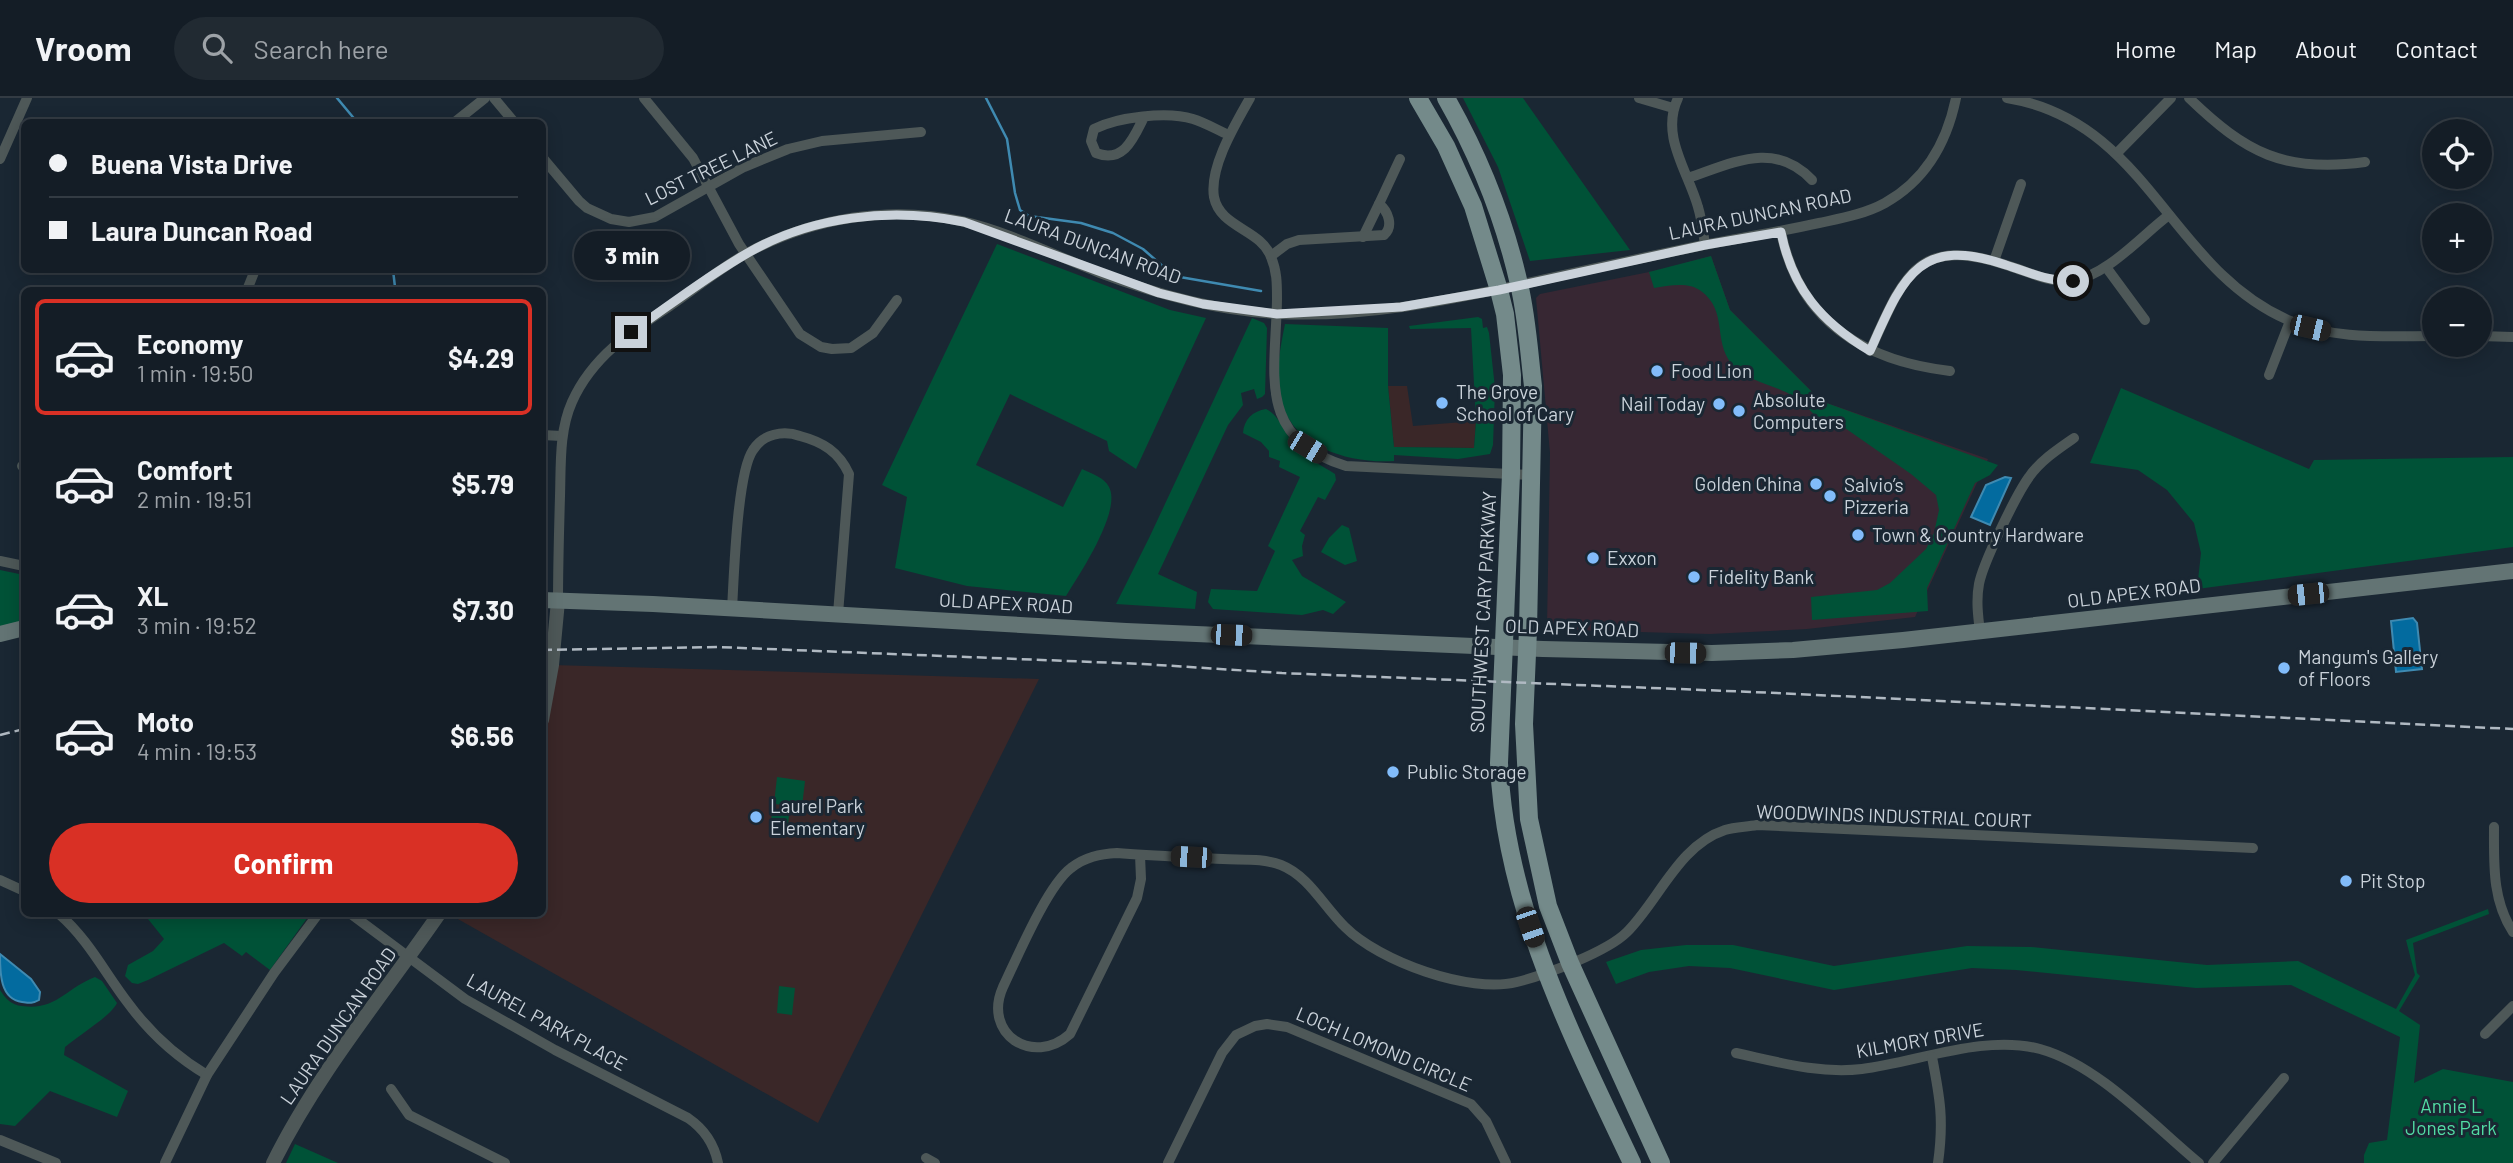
<!DOCTYPE html>
<html lang="en">
<head>
<meta charset="utf-8">
<style>
	body { margin:0; font-family:Barlow,sans-serif; background:#212a32; color:#f1f3f6; height:100vh; display:flex; flex-direction:column; font-size:26px; white-space:nowrap }
	* { box-sizing:border-box; margin:0 }
	p { font-size:23px; color:#9da2a7 }
	.icon { flex:none; width:38px; height:38px; fill:none; stroke:currentColor; stroke-width:2; stroke-linecap:round; stroke-linejoin:round }
	.map { position:relative; flex:1; overflow:hidden }
	.panel { position:absolute; left:21px; top:189px; width:525px; height:630px; display:flex; flex-direction:column; background:#141d26; border-radius:10px; box-shadow:0 4px 18px #0003,0 0 0 2px #333b43 }
	.panel>* { flex:none }
	.hud { position:absolute; left:21px; top:21px; width:525px; height:154px; border-radius:10px; box-shadow:0 4px 18px #0003,0 0 0 2px #333b43; display:grid; align-content:center; height:154px; padding:0 28px; background:#141d26 }
	.tools { position:absolute; left:2422px; top:21px; display:grid; gap:14px }
	.tools a { display:grid; place-items:center; width:70px; height:70px; border-radius:50%; background:#141d26; box-shadow:0 4px 18px #0003,0 0 0 2px #333b43; font-size:35px }
	.end { position:absolute; width:32px; height:32px; margin:-16px; border:9px solid #cad2da; background:#111; box-shadow:0 0 0 4px #111 }
	.from { border-radius:50% }
	.bubble { position:absolute; height:49px; border-radius:24px; background:#141d26; box-shadow:0 4px 18px #0003,0 0 0 2px #333b43; font-size:23px; font-weight:700; line-height:49px; text-align:center }
	.car { position:absolute; width:21px; height:42px; margin:-21px -10px; border-radius:9px; box-shadow:0 0 5px 2px #0007; background:linear-gradient(#222 24%,#8ab4d8 0 40%,#222 0 76%,#8ab4d8 0 86%,#222 0) }
	.hud b { display:flex; align-items:center; gap:24px; height:66px; font-size:26px }
	.hud b+b { border-top:2px solid #333b43 }
	.hud i { width:18px; height:18px; background:#f1f3f6 }
	ul { padding:12px 0 0; list-style:none }
	li { display:flex; align-items:center; gap:21px; height:116px; margin:0 14px 10px; padding:0 14px; border:4px solid transparent; border-radius:10px }
	li div { flex:1 }
	li b { display:block; font-size:26px }
	li em { font-style:normal; font-weight:700 }
	li.active { border-color:#d93025 }
	li>.icon { width:63px; height:63px; stroke-width:1.5 }
	.primary-button { display:flex; gap:14px; margin-top:auto; padding:14px 28px }
	.primary-button a { flex:1; height:80px; border-radius:42px; background:#d93025; color:#fff; font-size:28px; font-weight:700; line-height:80px; text-align:center }
	header { display:flex; align-items:center; gap:42px; box-sizing:border-box; height:98px; padding:0 35px; background:#141d26; border-bottom:2px solid #333b43 }
	header strong { font-size:33px }
	nav { display:flex; gap:38px; margin-inline-start:auto; font-size:24px }
	.search { width:490px; height:63px; background:#212a32; display:flex; align-items:center; gap:18px; box-sizing:border-box; padding:0 24px; border-radius:38px; color:#9da2a7; font-size:26px }
	.map>svg:first-child { display:block }
	.commercial { fill:#372733 }
	.education { fill:#3a2728 }
	.green { fill:#005237 }
	.water { fill:#036b9f; stroke:#3f8ab1; stroke-width:2 }
	.lines { fill:none; stroke-linecap:round; stroke-linejoin:round }
	.stream { stroke:#3f8ab1; stroke-width:2.5 }
	.minor { stroke:#4e5858; stroke-width:10 }
	.tertiary { stroke:#4e5858; stroke-width:14 }
	.secondary { stroke:#637474; stroke-width:16 }
	.primary { stroke:#748a8a; stroke-width:18 }
	.rail { stroke:#b0b9c2; stroke-width:2.5; stroke-dasharray:10 5; stroke-linecap:butt }
	.route { stroke:#cad2da; stroke-width:9 }
	.poi-dot { fill:#82bcfa; stroke:#1a2733; stroke-width:2.5 }
	.labels { text-anchor:middle; stroke-width:6; stroke-linejoin:round; paint-order:stroke }
	.street-label { font-size:19px; fill:#cad2da; stroke:#1a2733 }
	.poi-label { font-size:19px; fill:#cad2da; stroke:#1a2733; text-anchor:start }
	.park-label { font-size:19px; fill:#52dda5; stroke:#1a2733 }
</style>
</head>
<body>
<header>
<strong>Vroom</strong>
<div class="search"><svg class="icon" aria-label="search" viewBox="0 0 24 24"><circle cx="10" cy="10" r="6"/><path d="M15 15l6 6"/></svg>Search here</div>
<nav><a>Home</a><a>Map</a><a>About</a><a>Contact</a></nav>
</header>
<div class="map">
<svg width="2513" height="1065" viewBox="0 0 2513 1065">
	<rect width="100%" height="100%" fill="#1a2733"/>
	<!-- commercial -->
	<polygon class="commercial" points="1711,158 1730,212 1821,303 1988,361 1915,519 1807,531 1710,536 1569,532 1547,529 1550,355 1536,200 1540,196 1659,172"/>
	<!-- education -->
	<g class="education">
		<polygon points="1388,288 1407,288 1413,328 1476,323 1474,350 1394,349"/>
		<polygon points="552,567 1039,581 818,1025 449,816 542,816 542,622"/>
	</g>
	<!-- green -->
	<g class="green">
		<polygon points="1463,0 1523,0 1630,152 1530,163 1498,69"/>
		<path d="M 997,146 L 1170,212 L 1206,220 L 1136,371 L 1109,353 L 1107,343 L 1010,296 L 976,367 L 1063,409 L 1082,371 C 1092,376 1104,379 1109,389 C 1122,413 1079,477 1066,498 L 967,488 L 895,470 L 907,399 L 882,387 Z"/>
		<path d="M 1711,158 L 1730,212 L 1821,303 L 1998,367 L 1990,377 L 1975,385 L 1927,490 L 1928,513 L 1812,522 L 1811,499 L 1877,492 L 1890,485 L 1926,451 L 1934,435 L 1939,412 L 1936,397 L 1911,376 L 1832,321 L 1824,328 C 1815,317 1805,306 1793,298 C 1774,286 1746,284 1731,265 C 1713,242 1728,213 1701,193 C 1688,183 1668,188 1654,190 L 1649,174 Z"/>
		<path d="M 1478,219 L 1482,221 L 1483,230 L 1487,229 L 1489,235 L 1495,290 L 1493,347 L 1490,356 L 1458,361 L 1394,357 L 1394,363 C 1353,366 1296,351 1282,306 C 1274,281 1280,251 1285,226 L 1388,230 L 1388,288 L 1394,349 L 1474,350 L 1476,323 L 1471,230 L 1410,231 L 1409,228 Z"/>
		<polygon points="1252,220 1264,225 1267,230 1265,296 1262,299 1257,301 1254,291 1241,295 1243,307 1228,327 1158,476 1197,494 1195,511 1116,506 1150,438"/>
		<polygon points="2121,290 2309,371 2314,362 2513,359 2513,449 2197,491 2201,455 2194,425 2167,392 2138,372 2090,365"/>
		<path d="M 1266,311 C 1281,318 1286,339 1297,351 C 1308,361 1323,368 1335,376 L 1336,382 L 1325,402 L 1318,399 L 1300,433 L 1305,437 L 1302,448 L 1303,458 L 1292,462 L 1302,478 L 1346,504 L 1333,516 L 1323,512 L 1302,517 L 1213,511 L 1208,504 L 1211,491 L 1257,493 L 1275,453 L 1268,448 L 1300,379 L 1279,369 L 1280,363 L 1269,359 L 1269,353 L 1261,344 L 1243,335 C 1244,321 1253,313 1266,311 Z"/>
		<polygon points="1342,427 1349,430 1357,463 1345,467 1321,454 1329,440"/>
		<polygon points="0,472 24,477 24,525 0,530"/>
		<polygon points="777,679 805,683 802,709 774,706"/>
		<polygon points="772,714 789,717 787,736 770,734"/>
		<polygon points="2488,811 2489,816 2413,845 2417,875 2420,878 2399,913 2420,927 2414,985 2443,971 2513,984 2513,1065 2364,1065 2364,1057 2369,1045 2387,1042 2400,939 2291,887 2196,890 2016,872 1972,870 1834,892 1730,870 1689,868 1649,874 1616,886 1606,864 1641,852 1686,847 1733,847 1834,868 1967,848 2031,849 2207,867 2298,863 2396,911 2415,877 2406,842"/>
		<polygon points="144,816 310,816 270,872 246,854 242,858 224,845 148,882 138,886 132,885 125,878 128,867 153,853 164,841"/>
		<path d="M 95,879 L 102,883 L 117,905 C 112,917 78,938 65,949 L 64,957 L 128,993 L 117,1019 L 50,993 L 15,1028 L 0,1026 L 0,892 C 6,901 11,907 22,908 C 56,913 66,890 95,879 Z"/>
		<polygon points="779,888 795,890 792,917 777,915"/>
		<polygon points="295,1046 338,1065 286,1065"/>
	</g>
	<!-- water -->
	<g class="water">
		<polygon points="2005,379 2011,380 1990,427 1971,419 1986,387"/>
		<polygon points="2413,520 2417,525 2422,571 2396,574 2391,523"/>
		<path d="M 0,856 L 31,881 L 40,894 L 39,902 C 32,906 29,905 22,904 C 0,901 0,875 0,856 Z"/>
	</g>
	<g class="lines">
		<!-- stream -->
		<g class="stream">
			<polyline points="337,0 357,24"/>
			<polyline points="986,0 1007,41 1015,95 1020,112 1029,118 1081,125 1113,135 1143,151 1174,178 1261,193"/>
			<polyline points="393,172 395,189"/>
		</g>
		<!-- minor -->
		<g class="minor">
			<polyline points="494,0 514,24"/>
			<polyline points="644,0 693,60 739,146 800,236 821,249 832,251 851,250 873,235 897,202"/>
			<path d="M 1250,0 C 1236,25 1209,69 1214,99 C 1220,130 1261,131 1271,159 C 1277,173 1277,186 1277,201 C 1276,275 1255,340 1346,368 L 1531,377"/>
			<polyline points="1639,0 1673,10"/>
			<path d="M 1678,0 C 1660,38 1688,73 1698,109 C 1702,122 1703,134 1705,147"/>
			<path d="M 2007,0 C 2148,23 2169,170 2288,222 C 2333,242 2386,238 2434,238"/>
			<path d="M 2189,0 C 2246,55 2284,75 2365,64"/>
			<path d="M 1144,19 C 1134,39 1124,66 1096,55 L 1091,43 L 1094,31 C 1118,19 1167,13 1193,21 C 1206,25 1217,32 1229,37"/>
			<polyline points="455,24 485,0"/>
			<polyline points="2117,55 2171,0"/>
			<polyline points="542,59 579,103 587,110 611,121 629,124 655,119 744,69 788,51 822,43 921,34"/>
			<polyline points="0,61 27,0"/>
			<path d="M 1688,80 C 1733,65 1774,42 1812,82"/>
			<path d="M 1781,134 C 1799,223 1864,263 1950,273"/>
			<polyline points="1363,139 1379,106"/>
			<path d="M 1271,158 L 1287,146 L 1299,142 L 1384,137 C 1394,128 1388,113 1379,106 L 1400,61"/>
			<polyline points="1994,163 2021,86"/>
			<polyline points="2106,169 2145,222"/>
			<polyline points="247,192 255,172"/>
			<polyline points="2480,238 2513,239"/>
			<path d="M 1870,253 C 1906,172 1919,136 2015,170 C 2033,176 2053,185 2072,183 C 2107,178 2142,137 2169,117"/>
			<polyline points="2269,277 2290,223"/>
			<polyline points="542,337 562,338"/>
			<polyline points="22,368 24,369"/>
			<polyline points="0,463 24,468"/>
			<path d="M 558,503 C 558,468 559,433 560,398 C 561,367 559,333 572,304 C 592,259 630,234 670,208 C 696,190 722,169 749,154 C 813,120 890,107 961,123 C 1009,134 1054,157 1100,175 C 1156,196 1217,213 1278,216 C 1362,220 1447,203 1528,185 C 1585,172 1642,160 1699,148 C 1739,140 1779,134 1819,125 C 1842,120 1865,116 1885,105 C 1926,82 1947,44 1956,0"/>
			<path d="M 732,511 C 734,478 737,375 753,352 C 763,336 783,332 800,338 C 823,344 839,354 849,376 L 838,516"/>
			<path d="M 1980,534 C 1978,518 1976,502 1979,486 C 1983,465 2016,397 2029,379 C 2040,363 2058,351 2074,340"/>
			<path d="M 2494,729 C 2494,766 2492,802 2513,834"/>
			<path d="M 1140,757 L 1141,781 L 1137,800 L 1070,936 C 1033,969 982,936 1003,889 C 1017,860 1047,788 1071,770 C 1085,759 1100,756 1117,755 C 1152,758 1188,759 1223,761 C 1242,762 1263,760 1281,767 C 1309,778 1324,809 1345,829 C 1379,863 1469,896 1517,884 C 1545,877 1607,854 1627,834 C 1659,802 1679,747 1725,732 C 1735,729 1746,729 1757,727 L 2253,750"/>
			<polyline points="0,782 24,793"/>
			<path d="M 59,816 C 88,841 105,875 128,905 C 150,935 175,958 207,977"/>
			<path d="M 351,816 L 465,901 L 555,952 L 688,1020 C 704,1031 714,1045 718,1065"/>
			<polyline points="2485,936 2513,908"/>
			<path d="M 1736,955 C 1778,964 1819,976 1862,971 C 1918,964 1984,936 2040,951 C 2098,967 2153,1027 2199,1065"/>
			<path d="M 1932,959 C 1940,1000 1944,1022 1938,1065"/>
			<polyline points="391,991 409,1017 505,1065"/>
			<polyline points="0,1042 56,1065"/>
			<polyline points="926,1060 935,1065"/>
			<polyline points="165,1065 207,977 274,875 318,816"/>
			<polyline points="1168,1065 1222,955 1236,937 1255,928 1267,926 1287,929 1471,1006 1486,1023 1506,1065"/>
			<polyline points="2213,1065 2284,980"/>
		</g>
		<!-- tertiary -->
		<g class="tertiary">
			<polyline points="542,622 552,567 558,503"/>
			<path d="M 273,1065 C 317,976 383,897 439,816"/>
		</g>
		<!-- secondary -->
		<g class="secondary">
			<polyline points="542,502 653,506 1126,533 1543,551 1712,555 1793,552 1903,542 2513,473"/>
			<polyline points="0,536 24,530"/>
		</g>
		<!-- primary -->
		<g class="primary">
			<path d="M 1418,0 L 1446,48 L 1473,108 L 1499,192 L 1505,216 L 1512,277 L 1511,376 L 1499,665 C 1505,808 1572,938 1632,1065"/>
			<path d="M 1446,0 C 1479,58 1504,120 1519,186 C 1527,219 1529,254 1533,288 L 1528,532 L 1524,626 L 1529,721 L 1548,808 L 1570,865 L 1661,1065"/>
		</g>
		<!-- rail -->
		<g class="rail">
			<polyline points="542,552 718,549 1143,566 1282,575 1777,595 2513,631"/>
			<polyline points="0,637 24,631"/>
		</g>
	</g>
	<g class="lines">
		<!-- route -->
		<path class="route" d="M 631,234 C 669,208 706,179 746,156 C 811,118 891,109 964,124 L 1159,195 L 1203,206 L 1277,216 L 1401,209 L 1499,192 L 1705,147 L 1781,134 C 1792,190 1821,224 1870,253 C 1902,182 1917,136 2006,167 C 2028,174 2049,184 2073,183"/>
	</g>
	<!-- markers -->
	<g class="poi-dot">
		<circle cx="1657" cy="273" r="7"/>
		<circle cx="1442" cy="305" r="7"/>
		<circle cx="1719" cy="306" r="7"/>
		<circle cx="1739" cy="313" r="7"/>
		<circle cx="1816" cy="386" r="7"/>
		<circle cx="1830" cy="398" r="7"/>
		<circle cx="1858" cy="437" r="7"/>
		<circle cx="1593" cy="460" r="7"/>
		<circle cx="1694" cy="479" r="7"/>
		<circle cx="2284" cy="570" r="7"/>
		<circle cx="1393" cy="674" r="7"/>
		<circle cx="756" cy="719" r="7"/>
		<circle cx="2346" cy="783" r="7"/>
	</g>
	<g class="labels">
		<!-- street labels -->
		<g class="street-label">
			<text transform="translate(711 70) rotate(-26)" y="7">LOST TREE LANE</text>
			<text transform="translate(1760 116) rotate(-12)" y="7">LAURA DUNCAN ROAD</text>
			<text transform="translate(1093 148) rotate(20)" y="7">LAURA DUNCAN ROAD</text>
			<text transform="translate(2134 495) rotate(-7)" y="7">OLD APEX ROAD</text>
			<text transform="translate(1006 505) rotate(3)" y="7">OLD APEX ROAD</text>
			<text transform="translate(1483 514) rotate(-87)" y="7">SOUTHWEST CARY PARKWAY</text>
			<text transform="translate(1572 530) rotate(2)" y="7">OLD APEX ROAD</text>
			<text transform="translate(1894 718) rotate(2)" y="7">WOODWINDS INDUSTRIAL COURT</text>
			<text transform="translate(547 924) rotate(29)" y="7">LAUREL PARK PLACE</text>
			<text transform="translate(338 928) rotate(-55)" y="7">LAURA DUNCAN ROAD</text>
			<text transform="translate(1920 942) rotate(-10)" y="7">KILMORY DRIVE</text>
			<text transform="translate(1384 951) rotate(23)" y="7">LOCH LOMOND CIRCLE</text>
		</g>
		<!-- poi labels -->
		<g class="poi-label">
			<text x="1671" y="280">Food Lion</text>
			<text x="1456" y="301">The Grove<tspan x="1456" dy="22">School of Cary</tspan></text>
			<text x="1753" y="309">Absolute<tspan x="1753" dy="22">Computers</tspan></text>
			<text x="1705" y="313" text-anchor="end">Nail Today</text>
			<text x="1802" y="393" text-anchor="end">Golden China</text>
			<text x="1844" y="394">Salvio’s<tspan x="1844" dy="22">Pizzeria</tspan></text>
			<text x="1872" y="444">Town &amp; Country Hardware</text>
			<text x="1607" y="467">Exxon</text>
			<text x="1708" y="486">Fidelity Bank</text>
			<text x="2298" y="566">Mangum's Gallery<tspan x="2298" dy="22">of Floors</tspan></text>
			<text x="1407" y="681">Public Storage</text>
			<text x="770" y="715">Laurel Park<tspan x="770" dy="22">Elementary</tspan></text>
			<text x="2360" y="790">Pit Stop</text>
		</g>
		<!-- park labels -->
		<g class="park-label">
			<text x="2451" y="1015">Annie L<tspan x="2451" dy="22">Jones Park</tspan></text>
		</g>
	</g>
</svg>
<div class="tools">
<a><svg class="icon" aria-label="locate" viewBox="0 0 24 24"><circle cx="12" cy="12" r="6"/><path d="M12 2v4M12 18v4M2 12h4M18 12h4"/></svg></a>
<a>+</a>
<a>−</a>
</div>
<i class="end from" style="left:2073px;top:183px"></i>
<i class="end" style="left:631px;top:234px"></i>
<div class="bubble" style="left:574px;top:133px;width:116px">3 min</div>
<i class="car" style="left:2310px;top:230px;rotate:103deg"></i>
<i class="car" style="left:1307px;top:349px;rotate:121deg"></i>
<i class="car" style="left:2308px;top:496px;rotate:264deg"></i>
<i class="car" style="left:1231px;top:537px;rotate:92deg"></i>
<i class="car" style="left:1685px;top:555px;rotate:91deg"></i>
<i class="car" style="left:1191px;top:759px;rotate:273deg"></i>
<i class="car" style="left:1530px;top:829px;rotate:161deg"></i>
<div class="hud">
<b><i class="from"></i>Buena Vista Drive</b>
<b><i></i>Laura Duncan Road</b>
</div>
<section class="panel">
<ul>
<li class="active"><svg class="icon" aria-label="car" viewBox="0 0 24 24"><path d="M5 17H2v-5l4-1 3-4h7l3 4 3 1v5h-3M9 17h6M6 11h13"/><circle cx="7" cy="17" r="2"/><circle cx="17" cy="17" r="2"/></svg><div><b>Economy</b><p>1 min · 19:50</p></div><em>$4.29</em></li>
<li><svg class="icon" aria-label="car" viewBox="0 0 24 24"><path d="M5 17H2v-5l4-1 3-4h7l3 4 3 1v5h-3M9 17h6M6 11h13"/><circle cx="7" cy="17" r="2"/><circle cx="17" cy="17" r="2"/></svg><div><b>Comfort</b><p>2 min · 19:51</p></div><em>$5.79</em></li>
<li><svg class="icon" aria-label="car" viewBox="0 0 24 24"><path d="M5 17H2v-5l4-1 3-4h7l3 4 3 1v5h-3M9 17h6M6 11h13"/><circle cx="7" cy="17" r="2"/><circle cx="17" cy="17" r="2"/></svg><div><b>XL</b><p>3 min · 19:52</p></div><em>$7.30</em></li>
<li><svg class="icon" aria-label="car" viewBox="0 0 24 24"><path d="M5 17H2v-5l4-1 3-4h7l3 4 3 1v5h-3M9 17h6M6 11h13"/><circle cx="7" cy="17" r="2"/><circle cx="17" cy="17" r="2"/></svg><div><b>Moto</b><p>4 min · 19:53</p></div><em>$6.56</em></li>
</ul>
<div class="primary-button"><a>Confirm</a></div>
</section>
</div>
</body>
</html>
